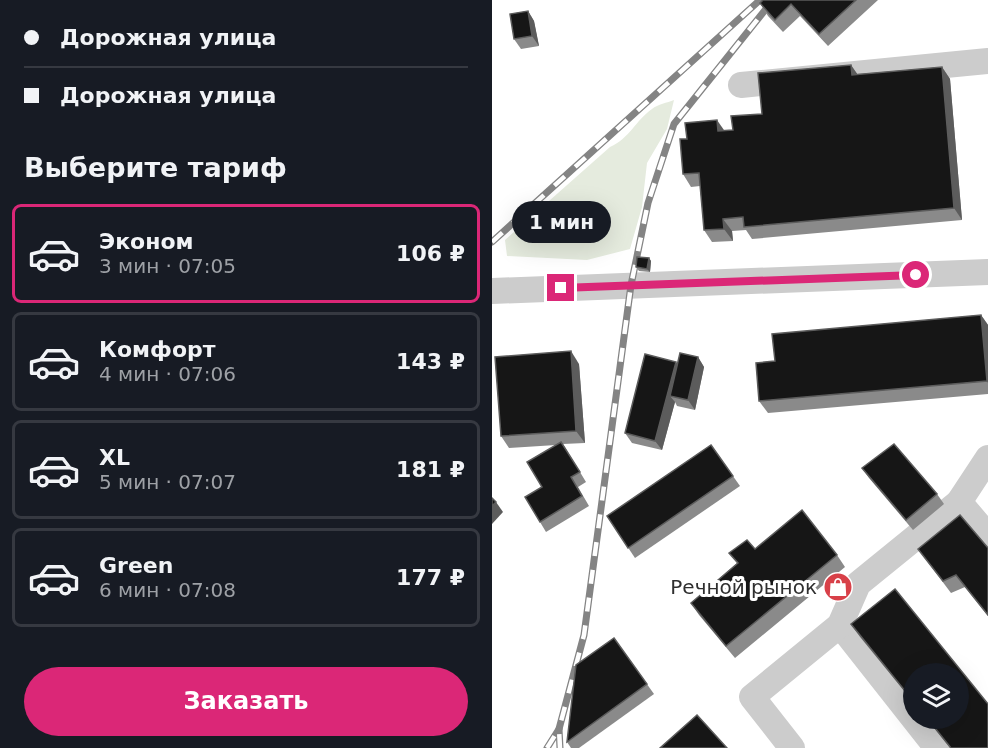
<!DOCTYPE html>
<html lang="ru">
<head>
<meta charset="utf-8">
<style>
	body { margin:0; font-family:"DejaVu Sans",sans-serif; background:#20242c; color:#f1f3f6; height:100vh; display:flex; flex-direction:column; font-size:22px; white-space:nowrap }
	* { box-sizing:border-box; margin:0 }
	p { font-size:20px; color:#9ea1a6 }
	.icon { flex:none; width:33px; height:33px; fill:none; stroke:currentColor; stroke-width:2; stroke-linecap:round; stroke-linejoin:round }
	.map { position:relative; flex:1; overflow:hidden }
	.side { display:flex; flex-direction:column; background:#171b24; width:492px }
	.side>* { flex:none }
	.banner { display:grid; align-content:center; height:132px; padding:0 24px; background:#171b24 }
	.controls { position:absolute; left:411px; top:663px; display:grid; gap:12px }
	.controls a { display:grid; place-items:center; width:66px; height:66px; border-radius:50%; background:#171b24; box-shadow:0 6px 24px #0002; font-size:30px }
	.end { position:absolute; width:27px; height:27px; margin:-14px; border:8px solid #db2777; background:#fff; box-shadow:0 0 0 3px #fff }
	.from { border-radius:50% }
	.bubble { position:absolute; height:42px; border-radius:21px; background:#171b24; box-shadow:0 6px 24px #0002; font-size:20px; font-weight:800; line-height:42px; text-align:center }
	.banner b { display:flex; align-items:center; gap:21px; height:57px; font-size:22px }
	.banner b+b { border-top:2px solid #363941 }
	.banner i { width:15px; height:15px; background:#f1f3f6 }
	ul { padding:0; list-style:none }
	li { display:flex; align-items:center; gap:18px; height:99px; margin:0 12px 9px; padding:0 12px; border:3px solid #363941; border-radius:9px }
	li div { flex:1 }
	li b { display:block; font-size:22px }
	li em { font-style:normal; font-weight:800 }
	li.selected { border-color:#db2777 }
	li>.icon { width:54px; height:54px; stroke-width:1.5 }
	h2 { padding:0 24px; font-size:27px; line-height:72px }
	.primary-button { display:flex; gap:12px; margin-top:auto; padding:12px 24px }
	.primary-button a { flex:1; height:69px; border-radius:36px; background:#db2777; color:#fff; font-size:24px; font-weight:800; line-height:69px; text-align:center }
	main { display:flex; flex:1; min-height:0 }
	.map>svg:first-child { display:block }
	.green { fill:#e5ebde }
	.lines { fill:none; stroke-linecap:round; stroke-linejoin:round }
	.minor { stroke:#ccc; stroke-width:26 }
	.rail-casing { stroke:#848484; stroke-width:7 }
	.rail { stroke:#fff; stroke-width:4.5; stroke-dasharray:14; stroke-linecap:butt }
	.wall { fill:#8a8a8a }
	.shaded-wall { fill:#5c5c5c }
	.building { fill:#161616; stroke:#5c5c5c; stroke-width:1.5 }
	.route { stroke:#db2777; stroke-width:8 }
	.labels { text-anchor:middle; stroke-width:6; stroke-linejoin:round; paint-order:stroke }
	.poi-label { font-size:20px; fill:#2f2f2f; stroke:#fff; text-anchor:end }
</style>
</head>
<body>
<main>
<section class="side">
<div class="banner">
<b><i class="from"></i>Дорожная улица</b>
<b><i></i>Дорожная улица</b>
</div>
<h2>Выберите тариф</h2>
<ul>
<li class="selected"><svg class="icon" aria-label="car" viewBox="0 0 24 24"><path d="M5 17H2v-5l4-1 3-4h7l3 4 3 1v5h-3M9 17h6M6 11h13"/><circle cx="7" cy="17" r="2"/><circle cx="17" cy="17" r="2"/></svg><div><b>Эконом</b><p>3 мин · 07:05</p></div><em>106 ₽</em></li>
<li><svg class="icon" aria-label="car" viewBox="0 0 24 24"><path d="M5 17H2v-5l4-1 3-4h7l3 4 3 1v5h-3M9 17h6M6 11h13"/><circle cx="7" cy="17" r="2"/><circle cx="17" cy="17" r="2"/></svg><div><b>Комфорт</b><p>4 мин · 07:06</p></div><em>143 ₽</em></li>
<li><svg class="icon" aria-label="car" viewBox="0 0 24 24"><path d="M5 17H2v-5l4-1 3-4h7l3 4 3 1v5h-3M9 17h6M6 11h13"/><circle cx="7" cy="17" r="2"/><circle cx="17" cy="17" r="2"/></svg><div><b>XL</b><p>5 мин · 07:07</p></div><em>181 ₽</em></li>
<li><svg class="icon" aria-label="car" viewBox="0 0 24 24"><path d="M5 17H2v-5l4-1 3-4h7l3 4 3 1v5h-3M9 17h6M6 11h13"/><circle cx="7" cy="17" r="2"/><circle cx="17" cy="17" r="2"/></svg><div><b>Green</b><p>6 мин · 07:08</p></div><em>177 ₽</em></li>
</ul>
<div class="primary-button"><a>Заказать</a></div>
</section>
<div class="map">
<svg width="496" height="748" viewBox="0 0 496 748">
	<rect width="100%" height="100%" fill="#fff"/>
	<!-- green -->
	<path class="green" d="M 182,100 L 175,129 L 155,163 L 150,207 L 138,249 L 95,260 L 15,256 L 13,240 L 118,147 C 138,138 143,121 160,109 C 166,104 175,103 182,100 Z"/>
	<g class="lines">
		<!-- minor -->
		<g class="minor">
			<polyline points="249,85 496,61"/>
			<polyline points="0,291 496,272"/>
			<polyline points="467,502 496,536"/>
			<polyline points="348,625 445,748"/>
			<polyline points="300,748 260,697 348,625 366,584 467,502 496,458"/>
		</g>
		<!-- rail casing -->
		<g class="rail-casing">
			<g id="rail">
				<polyline points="0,242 268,0"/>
				<polyline points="55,748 67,729"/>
				<polyline points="68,748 67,729 92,635 139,285 156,203 182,124 281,0"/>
			</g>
		</g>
		<!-- rail -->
		<use href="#rail" class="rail"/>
	</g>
	<!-- wall -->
	<g class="wall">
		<polygon points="271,0 386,0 336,46 308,16 291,32 276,16 268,3"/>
		<polygon points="36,11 42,21 47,46 29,49 22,39"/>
		<polygon points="359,65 365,74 450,67 458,79 470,220 260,239 254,230 240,231 241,241 220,242 212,230 208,186 199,187 191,174 195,139 232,131 241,130"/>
		<polygon points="157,258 159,261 158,272 147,271 144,267"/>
		<polygon points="489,315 496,325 496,394 276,413 267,401 283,361"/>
		<polygon points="206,357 212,367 203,410 185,406 183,402 170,450 140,443 133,433 185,364"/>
		<polygon points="87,364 93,443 71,444 94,482 86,487 97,506 54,532 48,522 50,487 64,445 17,448 9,436"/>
		<polygon points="219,445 248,486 143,558 115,516"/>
		<polygon points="370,468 445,494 452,504 421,530 377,478"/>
		<polygon points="496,548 496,616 473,587 459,593 426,549"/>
		<polygon points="263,549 345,555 353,567 243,658 207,615 199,603 245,563 237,553"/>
		<polygon points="403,589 496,704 496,748 458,748 434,718 466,718 466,674 422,674 422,703 368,637 359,624"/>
		<polygon points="122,638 162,694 87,748 79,748 75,742"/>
	</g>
	<!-- shaded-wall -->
	<g class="shaded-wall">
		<polygon points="36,11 42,21 47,46 40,36"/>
		<polygon points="359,65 368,78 360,75"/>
		<polygon points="450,67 458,79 470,220 462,208"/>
		<polygon points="225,120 234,133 226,131"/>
		<polygon points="231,219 240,231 241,241 232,229"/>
		<polygon points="157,258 159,261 158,272 155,269"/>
		<polygon points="489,315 496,325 496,383 495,381"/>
		<polygon points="79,351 87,364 93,443 84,431"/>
		<polygon points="206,357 212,367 203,410 196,400"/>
		<polygon points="184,362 191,372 178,396 183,402 170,450 163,441"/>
		<polygon points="4,502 11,512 0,524 0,506"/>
	</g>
	<!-- building -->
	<g class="building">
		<polygon points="271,0 364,0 327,34 299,4 283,20 268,3"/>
		<polygon points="36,11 40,36 22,39 18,14"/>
		<polygon points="359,65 360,75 450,67 462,208 252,227 251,217 231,219 232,229 212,230 207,173 191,174 188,139 195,139 193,123 225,120 226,131 241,130 239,116 270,114 266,73"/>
		<polygon points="145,257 157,258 155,269 144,267"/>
		<polygon points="489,315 495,381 267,401 264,363 283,361 280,334"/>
		<polygon points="79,351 84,431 9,436 3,357"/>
		<polygon points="188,353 206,357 196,400 178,396"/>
		<polygon points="153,354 184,362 163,441 133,433"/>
		<polygon points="69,442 88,472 79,477 90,496 48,522 33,497 50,487 35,462"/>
		<polygon points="402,444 445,494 414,520 370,468"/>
		<polygon points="219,445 241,476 136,548 115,516"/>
		<polygon points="0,498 4,502 0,506"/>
		<polygon points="310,510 345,555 234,646 199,603 246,563 237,553 255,540 263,549"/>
		<polygon points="468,515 496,548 496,615 464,575 451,581 426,549"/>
		<polygon points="403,589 496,704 496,748 459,748 435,718 466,718 466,674 422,674 422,702 359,624"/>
		<polygon points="122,638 155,684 75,742 84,665"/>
		<polygon points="205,715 235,748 168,748"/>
	</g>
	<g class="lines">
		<!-- route -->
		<polyline class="route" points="69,288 424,275"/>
	</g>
	<!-- icons -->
	<defs>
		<g id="shop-disc" transform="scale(1.5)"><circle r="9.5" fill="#d84048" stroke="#fff"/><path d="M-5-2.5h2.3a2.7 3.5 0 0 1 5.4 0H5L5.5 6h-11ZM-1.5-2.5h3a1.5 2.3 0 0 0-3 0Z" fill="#fff"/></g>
	</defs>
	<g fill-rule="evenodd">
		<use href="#shop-disc" x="346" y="587"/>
	</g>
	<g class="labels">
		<!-- poi labels -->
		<g class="poi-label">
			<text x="325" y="594">Речной рынок</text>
		</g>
	</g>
</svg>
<div class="controls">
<a><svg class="icon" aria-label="layers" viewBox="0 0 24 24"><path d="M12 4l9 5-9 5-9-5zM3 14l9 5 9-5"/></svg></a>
</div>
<i class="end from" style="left:424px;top:275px"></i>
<i class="end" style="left:69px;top:288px"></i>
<div class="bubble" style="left:20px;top:201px;width:99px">1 мин</div>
</div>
</main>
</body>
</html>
